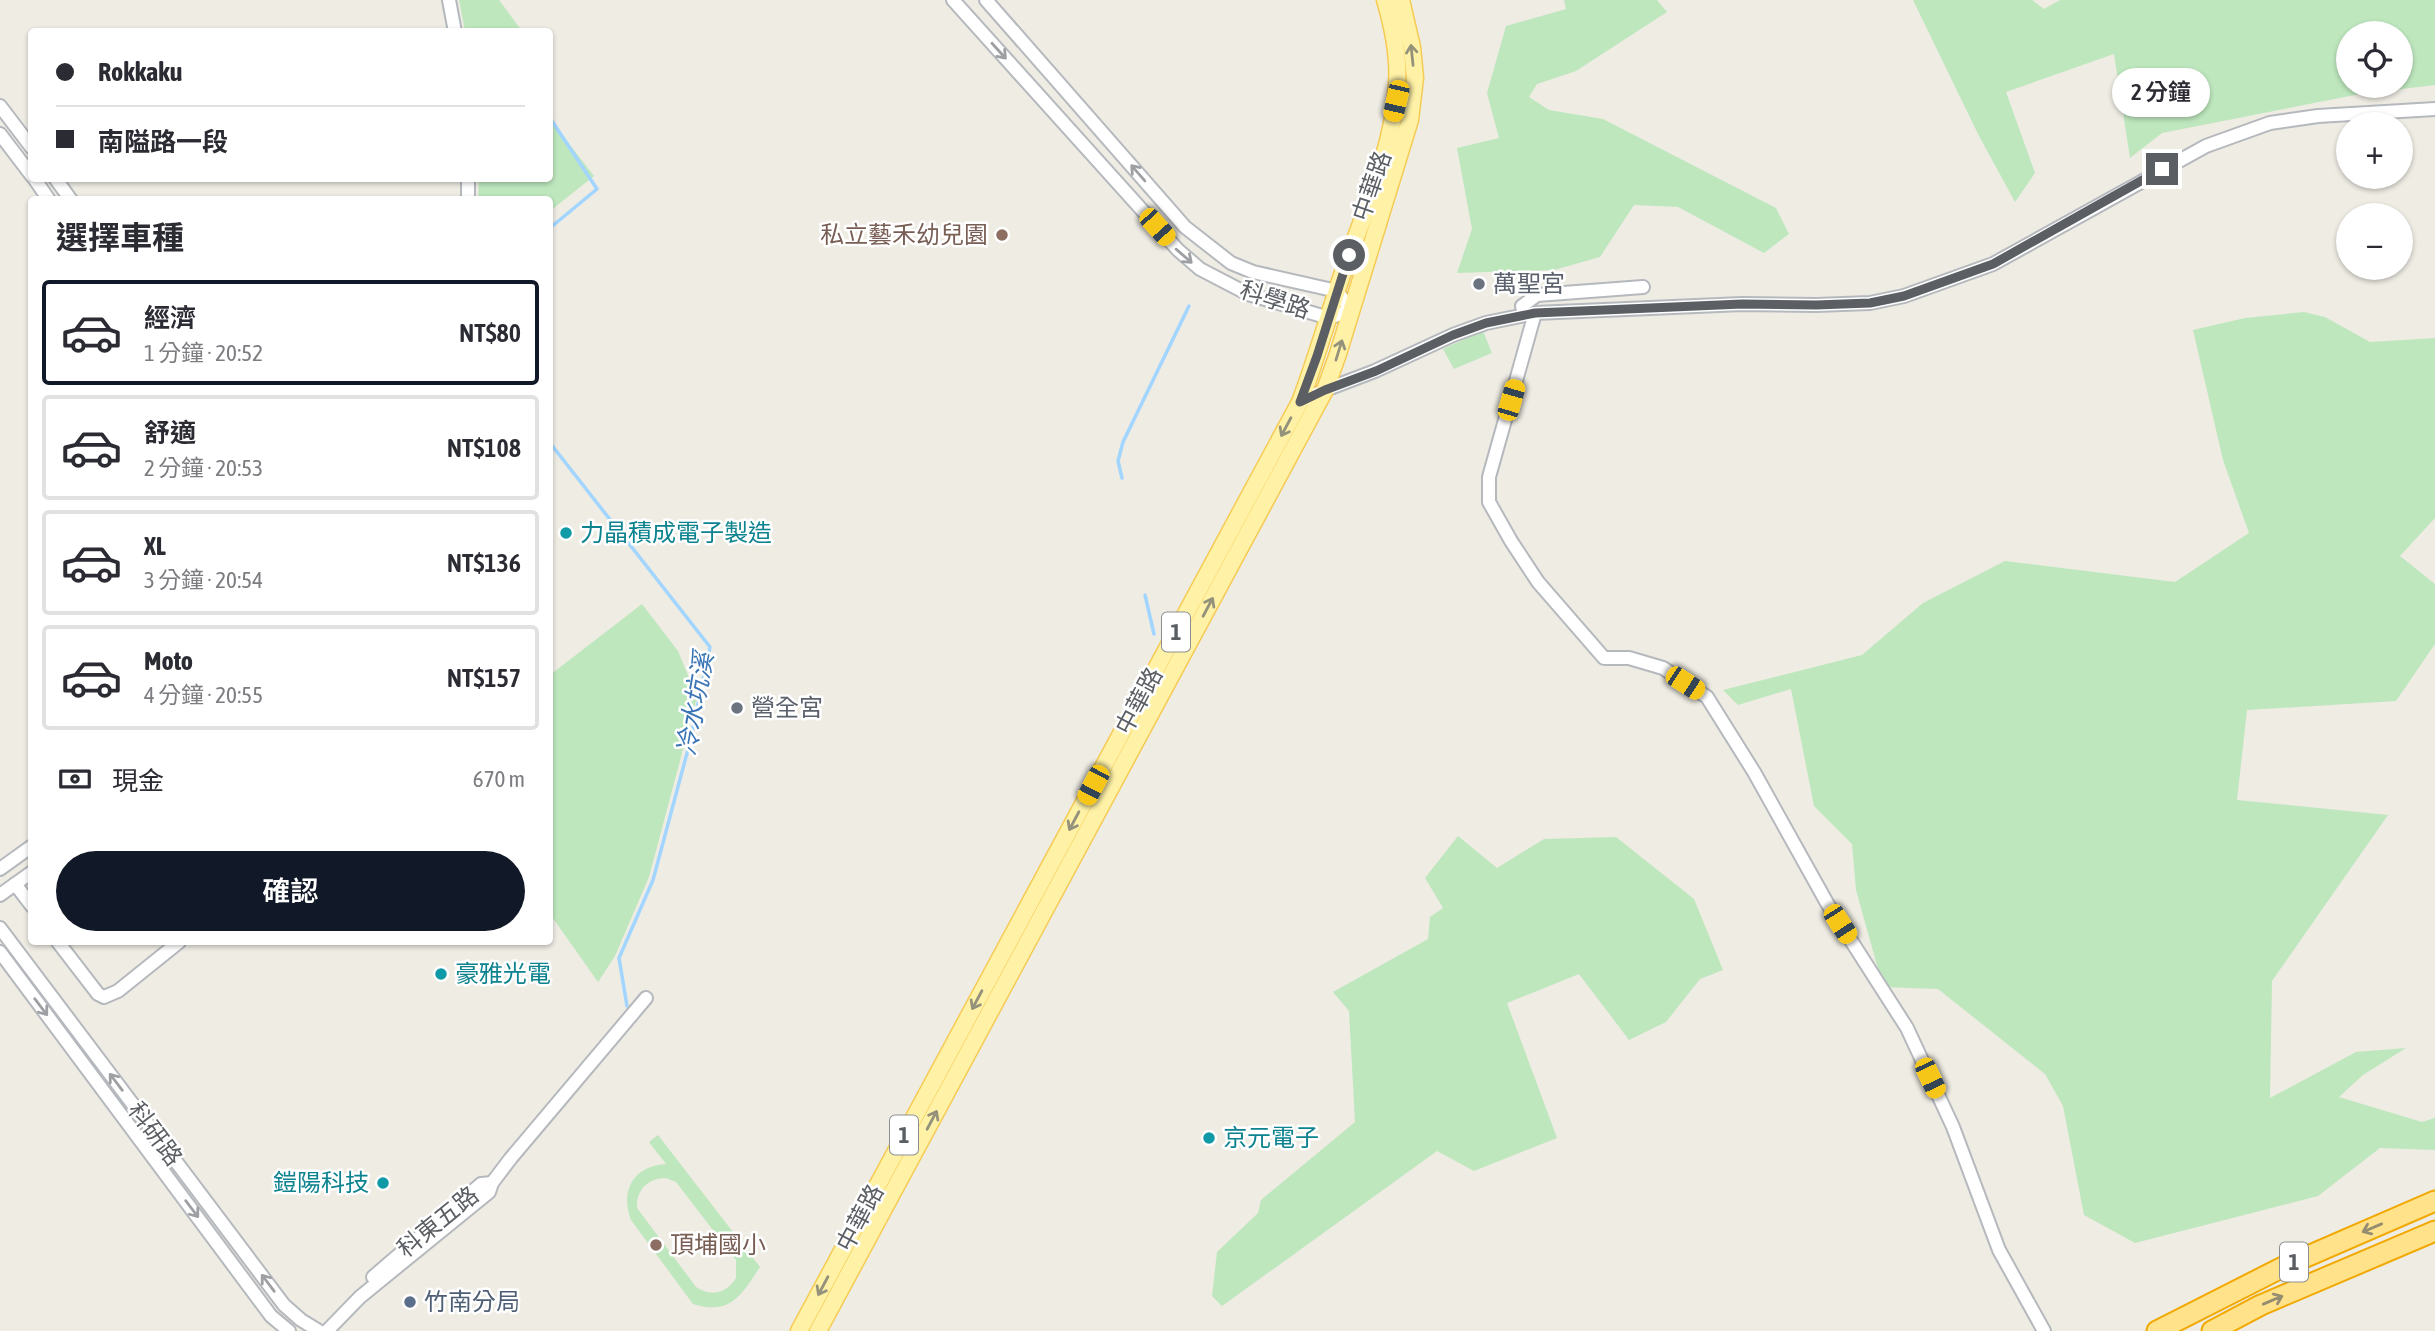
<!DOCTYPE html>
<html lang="zh-TW">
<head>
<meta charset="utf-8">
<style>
	body { margin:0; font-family:"Asap Condensed","Noto Sans TC",sans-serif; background:#f7f7f7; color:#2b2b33; height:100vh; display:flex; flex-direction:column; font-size:26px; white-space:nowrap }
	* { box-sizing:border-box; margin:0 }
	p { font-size:23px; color:#7c7c81 }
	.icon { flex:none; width:38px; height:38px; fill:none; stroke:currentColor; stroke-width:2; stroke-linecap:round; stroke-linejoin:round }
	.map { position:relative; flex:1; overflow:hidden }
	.panel { position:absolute; left:28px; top:196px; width:525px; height:749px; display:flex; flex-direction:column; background:#fff; border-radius:7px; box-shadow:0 2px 5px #0004 }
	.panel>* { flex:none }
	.top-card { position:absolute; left:28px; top:28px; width:525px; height:154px; border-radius:7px; box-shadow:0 2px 5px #0004; display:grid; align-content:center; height:154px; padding:0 28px; background:#fff }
	.tools { position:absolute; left:2336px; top:21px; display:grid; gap:14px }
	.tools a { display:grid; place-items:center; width:77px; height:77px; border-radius:50%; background:#fff; box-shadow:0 2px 5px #0004; font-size:35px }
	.end { position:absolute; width:32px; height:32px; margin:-16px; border:9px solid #5b5f64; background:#fff; box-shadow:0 0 0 4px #fff }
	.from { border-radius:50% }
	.bubble { position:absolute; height:49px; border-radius:24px; background:#fff; box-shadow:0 2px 5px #0004; font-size:23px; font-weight:600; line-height:49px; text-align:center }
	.car { position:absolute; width:21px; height:42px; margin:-21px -10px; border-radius:9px; box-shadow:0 0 5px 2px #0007; background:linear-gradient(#f5c518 24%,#345 0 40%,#f5c518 0 76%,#345 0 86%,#f5c518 0) }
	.top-card b { display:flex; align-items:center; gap:24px; height:66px; font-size:26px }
	.top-card b+b { border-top:2px solid #e1e1e2 }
	.top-card i { width:18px; height:18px; background:#2b2b33 }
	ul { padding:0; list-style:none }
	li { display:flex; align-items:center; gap:21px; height:105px; margin:0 14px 10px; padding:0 14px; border:4px solid #e1e1e2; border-radius:7px }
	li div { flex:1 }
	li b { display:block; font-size:26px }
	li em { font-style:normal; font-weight:600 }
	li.active { border-color:#111827 }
	li>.icon { width:63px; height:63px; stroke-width:1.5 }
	h2 { padding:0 28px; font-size:32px; line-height:84px }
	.pay { display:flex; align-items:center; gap:18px; height:77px; padding:0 28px; font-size:26px }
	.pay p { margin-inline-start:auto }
	.primary-button { display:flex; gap:14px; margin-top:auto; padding:14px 28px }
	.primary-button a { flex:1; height:80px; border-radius:42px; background:#111827; color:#fff; font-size:28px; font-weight:600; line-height:80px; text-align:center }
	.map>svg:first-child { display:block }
	.green { fill:#bee7be; fill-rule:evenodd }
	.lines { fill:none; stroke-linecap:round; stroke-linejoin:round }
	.stream { stroke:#a2d5ff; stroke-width:3.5 }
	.minor-casing { stroke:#b5b9be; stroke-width:16 }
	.major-casing { stroke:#f6cb54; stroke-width:19 }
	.highway-casing { stroke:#f1a800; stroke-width:23 }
	.minor { stroke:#fff; stroke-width:12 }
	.major { stroke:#fff2a7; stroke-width:16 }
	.highway { stroke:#ffe289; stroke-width:19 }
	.oneway { stroke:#9d9fa2 }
	.oneway2 { stroke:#94927b }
	.oneway3 { stroke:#948d71 }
	.route { stroke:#5b5f64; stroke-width:9 }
	.education-dot { fill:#8d6e63; stroke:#fff; stroke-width:2.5 }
	.worship-dot { fill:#6b7280; stroke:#fff; stroke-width:2.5 }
	.culture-dot { fill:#0f9aa8; stroke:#fff; stroke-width:2.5 }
	.service-dot { fill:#5c6f8a; stroke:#fff; stroke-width:2.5 }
	.labels { text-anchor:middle; stroke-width:5; stroke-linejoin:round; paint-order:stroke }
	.shield { fill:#fff; stroke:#8c8f92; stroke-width:2 }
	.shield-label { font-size:23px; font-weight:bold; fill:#5b5f64 }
	.street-label { font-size:24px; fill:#5b5f64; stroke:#fff }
	.education-label { font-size:24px; fill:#785e54; stroke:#fff; text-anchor:end }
	.worship-label { font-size:24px; fill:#5b616d; stroke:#fff; text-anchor:start }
	.culture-label { font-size:24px; fill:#0d838f; stroke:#fff; text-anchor:start }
	.service-label { font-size:24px; fill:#4e5e75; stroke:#fff; text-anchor:start }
	.water-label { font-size:26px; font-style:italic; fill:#3b75b5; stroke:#fff }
</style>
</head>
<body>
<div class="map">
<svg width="2435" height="1331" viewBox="0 0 2435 1331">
	<rect width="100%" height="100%" fill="#eeece3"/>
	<!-- green -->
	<g class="green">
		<polygon points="459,0 499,0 522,31 465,31"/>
		<polygon points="1564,0 1657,0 1667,12 1576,71 1537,84 1529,97 1549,110 1603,119 1776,208 1789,234 1764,253 1678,207 1634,205 1600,257 1554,270 1457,273 1472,229 1457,148 1499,138 1487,93 1506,26 1566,9"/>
		<path d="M 1913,0 L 2032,0 L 2044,9 L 2060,0 L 2435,0 L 2435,85 L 2360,94 L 2162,133 L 2130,158 L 2114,54 L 2006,92 L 2035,173 L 2015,202 L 1978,134 ZM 2401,33 L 2401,86 L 2348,86 L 2348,33 Z"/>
		<polygon points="550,119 594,176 550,211 550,200 478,199 479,179 550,178"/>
		<polygon points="2304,312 2325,317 2370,342 2435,338 2435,518 2400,556 2435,584 2435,644 2396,701 2247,710 2237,800 2388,815 2272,981 2270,1098 2356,1052 2406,1048 2363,1075 2339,1097 2422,1122 2435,1118 2435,1150 2380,1148 2318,1196 2135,1243 2084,1215 2063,1106 2045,1074 1938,989 1883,987 1856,890 1852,844 1814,806 1791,689 1738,705 1723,690 1862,655 1923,603 2005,561 2175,582 2249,533 2223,460 2193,330 2245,318"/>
		<polygon points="1483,331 1492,353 1454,369 1443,349"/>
		<polygon points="642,604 678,651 697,697 649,877 615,956 598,982 550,914 550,675"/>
		<polygon points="1458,836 1497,868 1544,839 1616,837 1694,899 1723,970 1700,979 1666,1022 1629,1040 1579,974 1507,1003 1557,1138 1474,1171 1437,1151 1222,1306 1212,1296 1217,1252 1258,1213 1261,1200 1355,1122 1349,1011 1333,992 1428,939 1430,917 1443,908 1425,878"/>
		<path d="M 658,1135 L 760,1267 C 742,1294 731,1316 693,1304 L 631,1220 C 620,1191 633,1166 666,1164 L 649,1142 ZM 666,1178 L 676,1182 L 736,1260 L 736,1278 C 726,1294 711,1297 696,1287 L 637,1208 C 636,1190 648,1178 666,1178 Z"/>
	</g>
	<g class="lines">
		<!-- stream -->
		<g class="stream">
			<polyline points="550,118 597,189 550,228"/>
			<polyline points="550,443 710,647 690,742 653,880 619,958 627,1006"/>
			<polyline points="1122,478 1118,461 1123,442 1189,306"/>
			<polyline points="1145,595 1154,634"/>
		</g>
		<!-- minor casing -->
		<g class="minor-casing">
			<g id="minor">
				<polyline points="449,0 455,32"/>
				<polyline points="953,0 1178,250 1200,269 1248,294 1329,318 1351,310 1337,291 1253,272 1231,263 1185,227 986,0"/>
				<polyline points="0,106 32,148"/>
				<polyline points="0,134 32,176"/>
				<polyline points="34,178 49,200"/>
				<polyline points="55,178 71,200"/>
				<polyline points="468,200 468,178"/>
				<polyline points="1535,313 1489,477 1489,502 1511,541 1538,582 1604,658 1629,658 1663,668 1707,697 1754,772 1827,903 1907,1028 1953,1127 1999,1250 2044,1331"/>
				<polyline points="1524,315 1522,306 1537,295 1643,287"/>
				<polyline points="1300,402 1325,390 1375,371 1453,335 1486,323 1535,313 1742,304 1816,305 1870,303 1904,296 1993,264 2206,146 2270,123 2318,116 2435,109"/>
				<polyline points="0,869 32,846"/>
				<polyline points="15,884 32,906"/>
				<polyline points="0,895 32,872"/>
				<polyline points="0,928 284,1305 301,1320 319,1331"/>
				<polyline points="58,942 98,994 104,997 118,991 179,942"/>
				<polyline points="0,952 271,1316 289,1331"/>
				<polyline points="373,1277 481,1184 492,1183"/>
				<polyline points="327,1331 360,1297 489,1192 492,1183 511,1158 646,998"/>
			</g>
		</g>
		<!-- major casing -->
		<g class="major-casing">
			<g id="major">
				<path d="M 799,1331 L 1300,402 C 1316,360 1328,317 1342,275 C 1363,215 1394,148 1397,84 C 1399,56 1393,27 1385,0"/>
				<polyline points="818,1331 1325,390 1338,354 1410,120 1415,78 1412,47 1401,0"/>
			</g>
		</g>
		<!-- highway casing -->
		<g class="highway-casing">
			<g id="highway">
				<polyline points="2157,1331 2285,1266 2435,1201"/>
				<polyline points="2212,1331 2261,1305 2435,1231"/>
			</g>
		</g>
		<!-- minor -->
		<use href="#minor" class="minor"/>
		<!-- major -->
		<use href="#major" class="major"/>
		<!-- highway -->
		<use href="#highway" class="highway"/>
	</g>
	<!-- one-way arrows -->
	<defs><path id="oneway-shaft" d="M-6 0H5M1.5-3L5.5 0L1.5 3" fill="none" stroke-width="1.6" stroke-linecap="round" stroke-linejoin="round" transform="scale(1.75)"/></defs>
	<g class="oneway">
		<use href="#oneway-shaft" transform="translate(999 51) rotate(48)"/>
		<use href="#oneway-shaft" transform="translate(1138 173) rotate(-131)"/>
		<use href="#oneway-shaft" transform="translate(1184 256) rotate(41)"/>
		<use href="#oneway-shaft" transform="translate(41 1007) rotate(53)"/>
		<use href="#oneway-shaft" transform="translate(116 1082) rotate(-127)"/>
		<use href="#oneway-shaft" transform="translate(192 1209) rotate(53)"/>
		<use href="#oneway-shaft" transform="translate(268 1283) rotate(-127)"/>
	</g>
	<g class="oneway2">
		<use href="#oneway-shaft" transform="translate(1412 55) rotate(-96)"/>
		<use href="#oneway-shaft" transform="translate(1339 350) rotate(-73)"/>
		<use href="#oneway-shaft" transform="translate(1286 427) rotate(118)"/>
		<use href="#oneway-shaft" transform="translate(1208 607) rotate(-62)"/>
		<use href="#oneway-shaft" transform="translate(1074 821) rotate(118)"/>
		<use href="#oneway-shaft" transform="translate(977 1000) rotate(118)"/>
		<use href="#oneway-shaft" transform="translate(932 1120) rotate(-62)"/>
		<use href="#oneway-shaft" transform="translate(823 1286) rotate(118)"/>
	</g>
	<g class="oneway3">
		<use href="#oneway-shaft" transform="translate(2372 1228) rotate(157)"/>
		<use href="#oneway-shaft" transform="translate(2273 1300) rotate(-23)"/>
	</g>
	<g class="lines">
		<!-- route -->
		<polyline class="route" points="1349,255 1317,356 1300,402 1325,390 1376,371 1453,335 1486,323 1535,313 1742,304 1816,305 1870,303 1904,296 1993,264 2162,169"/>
	</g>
	<!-- markers -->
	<g class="education-dot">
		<circle cx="1002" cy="235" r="7"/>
		<circle cx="656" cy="1245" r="7"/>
	</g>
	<g class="worship-dot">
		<circle cx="1479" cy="284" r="7"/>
		<circle cx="737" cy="708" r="7"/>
	</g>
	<g class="culture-dot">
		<circle cx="566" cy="533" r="7"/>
		<circle cx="441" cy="974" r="7"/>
		<circle cx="1209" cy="1138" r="7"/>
		<circle cx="383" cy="1183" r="7"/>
	</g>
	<circle class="service-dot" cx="410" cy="1302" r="7"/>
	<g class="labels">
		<!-- shield labels -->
		<g class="shield">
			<rect x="1162" y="612.5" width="28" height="39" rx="5"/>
			<rect x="890" y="1115.5" width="28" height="39" rx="5"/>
			<rect x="2280" y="1242.5" width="28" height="39" rx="5"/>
		</g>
		<g class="shield-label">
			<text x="1176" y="640">1</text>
			<text x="904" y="1143">1</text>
			<text x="2294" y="1270">1</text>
		</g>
		<!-- street labels -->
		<g class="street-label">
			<text transform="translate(1372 186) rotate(-71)" y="8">中華路</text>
			<text transform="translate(1275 300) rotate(18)" y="8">科學路</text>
			<text transform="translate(1139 701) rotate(-62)" y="8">中華路</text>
			<text transform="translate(155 1134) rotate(53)" y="8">科研路</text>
			<text transform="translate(860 1218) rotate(-62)" y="8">中華路</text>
			<text transform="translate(438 1222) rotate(-39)" y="8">科東五路</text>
		</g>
		<!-- education labels -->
		<g class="education-label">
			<text x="988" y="243">私立藝禾幼兒園</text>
			<text x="670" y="1253" text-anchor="start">頂埔國小</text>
		</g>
		<!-- worship labels -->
		<g class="worship-label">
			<text x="1493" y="292">萬聖宮</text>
			<text x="751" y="716">營全宮</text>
		</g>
		<!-- culture labels -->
		<g class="culture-label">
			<text x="580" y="541">力晶積成電子製造</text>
			<text x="455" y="982">豪雅光電</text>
			<text x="1223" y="1146">京元電子</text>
			<text x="369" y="1191" text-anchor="end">鎧陽科技</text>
		</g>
		<!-- service labels -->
		<g class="service-label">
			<text x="424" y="1310">竹南分局</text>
		</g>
		<!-- water labels -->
		<g class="water-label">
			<text transform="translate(695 704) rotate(-80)" y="9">冷水坑溪</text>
		</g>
	</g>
</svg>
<div class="tools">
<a><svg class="icon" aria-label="locate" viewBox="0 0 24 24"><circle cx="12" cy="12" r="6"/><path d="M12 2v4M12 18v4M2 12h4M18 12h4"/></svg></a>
<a>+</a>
<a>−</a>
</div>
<i class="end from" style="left:1349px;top:255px"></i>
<i class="end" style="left:2162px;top:169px"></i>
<div class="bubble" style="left:2112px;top:68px;width:98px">2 分鐘</div>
<i class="car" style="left:1396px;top:101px;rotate:193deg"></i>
<i class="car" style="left:1157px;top:227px;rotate:138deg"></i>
<i class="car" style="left:1511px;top:400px;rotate:16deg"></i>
<i class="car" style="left:1685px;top:683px;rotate:123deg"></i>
<i class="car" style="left:1093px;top:785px;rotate:208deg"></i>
<i class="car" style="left:1840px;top:924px;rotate:147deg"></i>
<i class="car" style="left:1930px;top:1078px;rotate:155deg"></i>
<div class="top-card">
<b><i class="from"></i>Rokkaku</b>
<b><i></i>南隘路一段</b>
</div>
<section class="panel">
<h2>選擇車種</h2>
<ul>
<li class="active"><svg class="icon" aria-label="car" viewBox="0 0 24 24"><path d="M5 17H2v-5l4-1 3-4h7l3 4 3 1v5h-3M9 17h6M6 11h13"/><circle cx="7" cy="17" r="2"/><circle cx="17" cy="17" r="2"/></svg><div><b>經濟</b><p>1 分鐘 · 20:52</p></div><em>NT$80</em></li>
<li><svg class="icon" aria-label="car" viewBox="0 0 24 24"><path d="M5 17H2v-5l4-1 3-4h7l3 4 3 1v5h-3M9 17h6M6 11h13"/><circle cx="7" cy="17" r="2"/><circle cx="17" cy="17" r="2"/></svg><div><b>舒適</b><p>2 分鐘 · 20:53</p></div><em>NT$108</em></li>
<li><svg class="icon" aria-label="car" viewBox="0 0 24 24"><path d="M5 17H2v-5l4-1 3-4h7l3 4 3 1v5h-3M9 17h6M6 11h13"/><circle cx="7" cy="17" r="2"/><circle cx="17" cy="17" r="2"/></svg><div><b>XL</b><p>3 分鐘 · 20:54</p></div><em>NT$136</em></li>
<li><svg class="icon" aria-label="car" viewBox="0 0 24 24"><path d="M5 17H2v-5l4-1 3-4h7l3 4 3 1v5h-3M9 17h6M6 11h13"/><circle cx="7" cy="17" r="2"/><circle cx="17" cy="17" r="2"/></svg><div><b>Moto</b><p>4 分鐘 · 20:55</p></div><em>NT$157</em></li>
</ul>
<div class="pay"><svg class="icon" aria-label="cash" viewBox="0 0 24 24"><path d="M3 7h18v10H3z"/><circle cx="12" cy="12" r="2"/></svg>現金<p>670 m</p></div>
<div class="primary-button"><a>確認</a></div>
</section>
</div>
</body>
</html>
